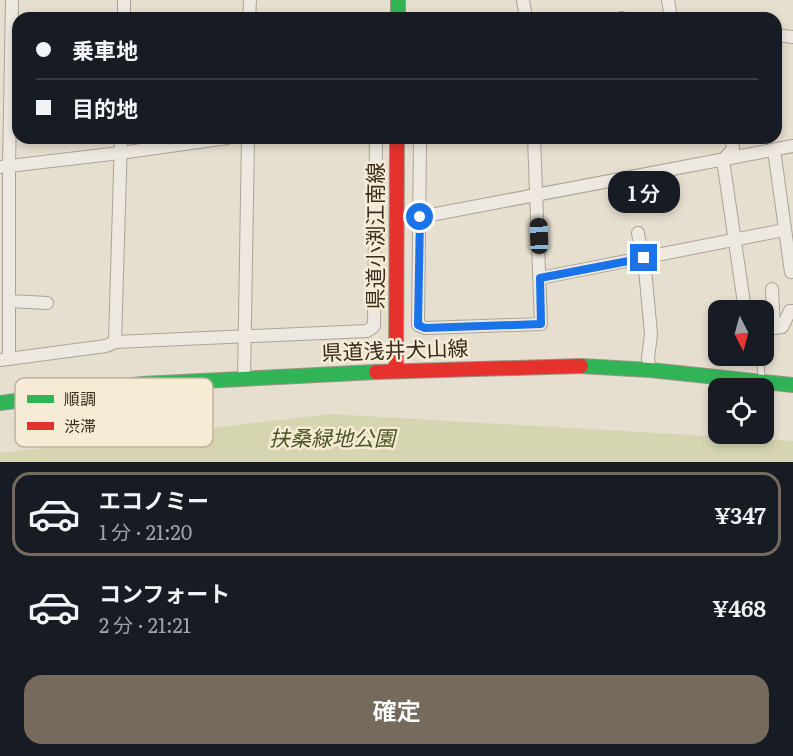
<!DOCTYPE html>
<html lang="ja">
<head>
<meta charset="utf-8">
<style>
	body { margin:0; font-family:Literata,"Noto Sans JP",serif; background:#242831; color:#f1f3f6; height:100vh; display:flex; flex-direction:column; font-size:22px; white-space:nowrap }
	* { box-sizing:border-box; margin:0 }
	p { font-size:20px; color:#9ea1a6 }
	.icon { flex:none; width:33px; height:33px; fill:none; stroke:currentColor; stroke-width:2; stroke-linecap:round; stroke-linejoin:round }
	.map { position:relative; height:462px; overflow:hidden }
	.side { display:flex; flex-direction:column; background:#171b24; flex:1 }
	.side>* { flex:none }
	.hud { position:absolute; left:12px; top:12px; width:770px; height:132px; border-radius:18px; box-shadow:0 3px 9px #0003; display:grid; align-content:center; height:132px; padding:0 24px; background:#171b24 }
	.needle { width:39px; rotate:174deg }
	.fabs { position:absolute; left:708px; top:300px; display:grid; gap:12px }
	.fabs a { display:grid; place-items:center; width:66px; height:66px; border-radius:12px; background:#171b24; box-shadow:0 3px 9px #0003; font-size:30px }
	.end { position:absolute; width:27px; height:27px; margin:-14px; border:8px solid #1a73e8; background:#fff; box-shadow:0 0 0 3px #fff }
	.from { border-radius:50% }
	.bubble { position:absolute; height:42px; border-radius:18px; background:#171b24; box-shadow:0 3px 9px #0003; font-size:20px; font-weight:600; line-height:42px; text-align:center }
	.car { position:absolute; width:18px; height:36px; margin:-18px -9px; border-radius:8px; box-shadow:0 0 4px 2px #0007; background:linear-gradient(#222 24%,#8ab4d8 0 40%,#222 0 76%,#8ab4d8 0 86%,#222 0) }
	.hud b { display:flex; align-items:center; gap:21px; height:57px; font-size:22px }
	.hud b+b { border-top:2px solid #363941 }
	.hud i { width:15px; height:15px; background:#f1f3f6 }
	ul { padding:10px 0 0; list-style:none }
	li { display:flex; align-items:center; gap:18px; height:84px; margin:0 12px 9px; padding:0 12px; border:3px solid transparent; border-radius:18px }
	li div { flex:1 }
	li b { display:block; font-size:22px }
	li em { font-style:normal; font-weight:600 }
	li.current { border-color:#766a5d }
	li>.icon { width:54px; height:54px; stroke-width:1.5 }
	.cta { display:flex; gap:12px; margin-top:auto; padding:12px 24px }
	.cta a { flex:1; height:69px; border-radius:18px; background:#766a5d; color:#fff; font-size:24px; font-weight:600; line-height:69px; text-align:center }
	.map>svg:first-child { display:block }
	.green { fill:#d5d5b1 }
	.lines { fill:none; stroke-linecap:round; stroke-linejoin:round }
	.lane-casing { stroke:#aba397; stroke-width:8 }
	.street-casing { stroke:#aba397; stroke-width:14 }
	.fast-casing { stroke:#9b9388; stroke-width:16 }
	.jam-casing { stroke:#9b9388; stroke-width:16 }
	.lane { stroke:#eee9e0; stroke-width:6 }
	.street { stroke:#eee9e0; stroke-width:12 }
	.fast { stroke:#30b455; stroke-width:14 }
	.jam { stroke:#e5322d; stroke-width:14 }
	.route { stroke:#1a73e8; stroke-width:8 }
	.labels { text-anchor:middle; stroke-width:5; stroke-linejoin:round; paint-order:stroke }
	.street-label { font-size:21px; fill:#3a2c1f; stroke:#f6ecd5 }
	.park-label { font-size:21px; font-style:italic; fill:#4b5726; stroke:#f6ecd5 }
	.key { fill:#f6ecd5; stroke:#beb29e; stroke-width:1.5 }
	.key-label { font-size:16px; fill:#3a2c1f }
</style>
</head>
<body>
<div class="map">
<svg width="793" height="462" viewBox="0 0 793 462">
	<rect width="100%" height="100%" fill="#e6decf"/>
	<!-- green -->
	<polygon class="green" points="331,414 793,441 793,462 0,462 0,453"/>
	<g class="lines">
		<!-- lane casing -->
		<g class="lane-casing">
			<polyline id="lane" points="758,356 760,359 762,381"/>
		</g>
		<!-- street casing -->
		<g class="street-casing">
			<g id="street">
				<polyline points="523,0 526,18"/>
				<polyline points="668,0 671,18"/>
				<polyline points="124,18 124,0"/>
				<polyline points="249,18 250,0"/>
				<polyline points="621,18 622,18"/>
				<polyline points="776,35 793,37"/>
				<polyline points="420,138 418,325 425,328 541,324 534,138"/>
				<polyline points="732,138 733,149 723,160 745,310"/>
				<polyline points="774,150 791,272"/>
				<polyline points="0,167 120,153 227,138"/>
				<polyline points="420,217 793,146"/>
				<polyline points="638,233 642,258"/>
				<polyline points="644,258 651,334 648,358 650,370"/>
				<polyline points="540,278 784,230"/>
				<polyline points="772,289 774,328"/>
				<polyline points="9,301 47,303"/>
				<polyline points="764,329 782,327 790,311 793,311"/>
				<polyline points="115,342 121,138"/>
				<polyline points="9,359 9,167 12,0"/>
				<polyline points="0,360 106,346 115,342 367,331 374,326 376,138"/>
				<polyline points="244,379 248,138"/>
			</g>
		</g>
		<!-- fast casing -->
		<g class="fast-casing">
			<g id="fast">
				<polyline points="398,0 398,18"/>
				<polyline points="581,366 650,370 793,385"/>
				<polyline points="0,403 142,384 376,372"/>
			</g>
		</g>
		<!-- jam casing -->
		<g class="jam-casing">
			<g id="jam">
				<polyline points="396,371 397,138"/>
				<polyline points="376,372 581,366"/>
			</g>
		</g>
		<!-- lane -->
		<use href="#lane" class="lane"/>
		<!-- street -->
		<use href="#street" class="street"/>
		<!-- fast -->
		<use href="#fast" class="fast"/>
		<!-- jam -->
		<use href="#jam" class="jam"/>
	</g>
	<g class="lines">
		<!-- route -->
		<polyline class="route" points="420,217 418,325 425,328 541,324 540,278 644,258"/>
	</g>
	<g class="labels">
		<!-- street labels -->
		<g class="street-label">
			<text transform="translate(376 236) rotate(-90)" y="7">県道小渕江南線</text>
			<text transform="translate(395 351) rotate(-2)" y="7">県道浅井犬山線</text>
		</g>
		<!-- park labels -->
		<g class="park-label">
			<text x="332" y="446">扶桑緑地公園</text>
		</g>
	</g>
	<!-- legend -->
	<rect x="15" y="378" width="198" height="69" rx="9" class="key"/>
	<rect x="27" y="395" width="27" height="8" fill="#30b455"/>
	<rect x="27" y="422" width="27" height="8" fill="#e5322d"/>
	<g class="key-label">
		<text x="64" y="405">順調</text>
		<text x="64" y="432">渋滞</text>
	</g>
</svg>
<div class="fabs">
<a><svg class="needle" viewBox="-14 -14 28 28"><path d="M0-13l5 13h-10z" fill="#e53935"/><path d="M0 13l5-13h-10z" fill="#9ea1a6"/></svg></a>
<a><svg class="icon" aria-label="locate" viewBox="0 0 24 24"><circle cx="12" cy="12" r="6"/><path d="M12 2v4M12 18v4M2 12h4M18 12h4"/></svg></a>
</div>
<i class="end from" style="left:420px;top:217px"></i>
<i class="end" style="left:644px;top:258px"></i>
<div class="bubble" style="left:608px;top:171px;width:72px">1 分</div>
<i class="car" style="left:539px;top:236px;rotate:358deg"></i>
<div class="hud">
<b><i class="from"></i>乗車地</b>
<b><i></i>目的地</b>
</div>
</div>
<section class="side">
<ul>
<li class="current"><svg class="icon" aria-label="car" viewBox="0 0 24 24"><path d="M5 17H2v-5l4-1 3-4h7l3 4 3 1v5h-3M9 17h6M6 11h13"/><circle cx="7" cy="17" r="2"/><circle cx="17" cy="17" r="2"/></svg><div><b>エコノミー</b><p>1 分 · 21:20</p></div><em>¥347</em></li>
<li><svg class="icon" aria-label="car" viewBox="0 0 24 24"><path d="M5 17H2v-5l4-1 3-4h7l3 4 3 1v5h-3M9 17h6M6 11h13"/><circle cx="7" cy="17" r="2"/><circle cx="17" cy="17" r="2"/></svg><div><b>コンフォート</b><p>2 分 · 21:21</p></div><em>¥468</em></li>
</ul>
<div class="cta"><a>確定</a></div>
</section>
</body>
</html>
